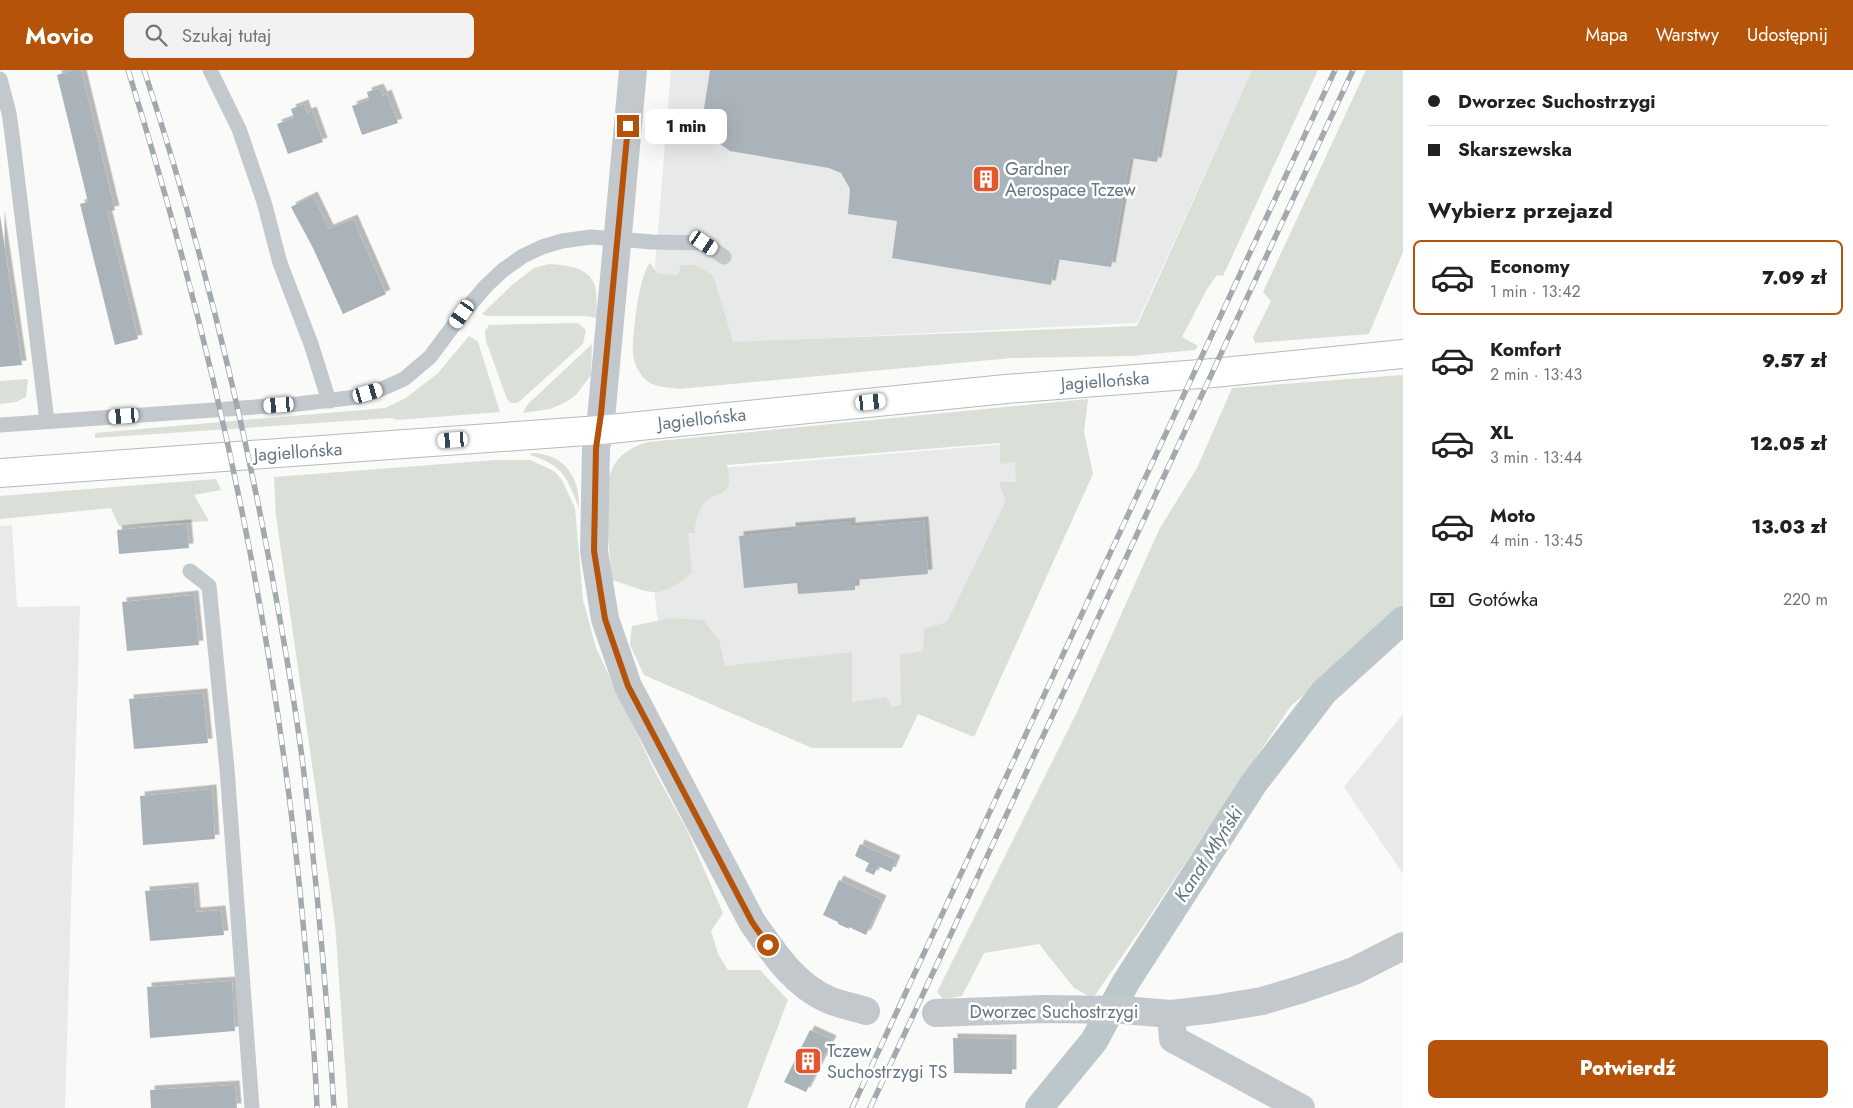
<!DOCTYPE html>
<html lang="pl">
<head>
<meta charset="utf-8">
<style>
	body { margin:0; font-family:Jost,sans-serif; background:#f2f2f2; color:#202124; height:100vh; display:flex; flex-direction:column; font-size:19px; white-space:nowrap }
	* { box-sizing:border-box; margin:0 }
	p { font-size:16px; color:#757577 }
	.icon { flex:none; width:28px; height:28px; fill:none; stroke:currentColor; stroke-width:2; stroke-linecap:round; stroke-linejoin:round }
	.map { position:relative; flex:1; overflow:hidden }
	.sheet { display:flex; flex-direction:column; background:#fff; width:450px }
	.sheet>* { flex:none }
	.banner { display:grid; align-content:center; height:110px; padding:0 25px; background:#fff }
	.end { position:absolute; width:22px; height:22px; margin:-11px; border:6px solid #b45309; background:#fff; box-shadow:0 0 0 2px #fff }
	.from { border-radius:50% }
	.bubble { position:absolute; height:35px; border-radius:8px; background:#fff; box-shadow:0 5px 20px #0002; font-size:16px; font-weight:800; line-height:35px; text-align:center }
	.car { position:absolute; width:15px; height:30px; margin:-15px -8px; border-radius:6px; box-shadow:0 0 4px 1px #0007; background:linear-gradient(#fff 24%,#345 0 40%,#fff 0 76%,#345 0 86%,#fff 0) }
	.banner b { display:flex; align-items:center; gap:18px; height:48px; font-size:19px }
	.banner b+b { border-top:1px solid #e0e0e0 }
	.banner i { width:12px; height:12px; background:#202124 }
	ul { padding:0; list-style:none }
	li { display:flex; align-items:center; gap:15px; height:75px; margin:0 10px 8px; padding:0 15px; border:2px solid transparent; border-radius:8px }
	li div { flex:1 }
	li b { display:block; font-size:19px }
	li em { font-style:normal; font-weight:800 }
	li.selected { border-color:#b45309 }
	li>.icon { width:45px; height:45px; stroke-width:1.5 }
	h2 { padding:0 25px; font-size:22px; line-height:60px }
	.pay { display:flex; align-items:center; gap:12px; height:55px; padding:0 25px; font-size:19px }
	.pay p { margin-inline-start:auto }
	.button { display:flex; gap:10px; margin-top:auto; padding:10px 25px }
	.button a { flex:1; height:58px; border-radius:8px; background:#b45309; color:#fff; font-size:20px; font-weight:800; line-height:58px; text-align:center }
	header { display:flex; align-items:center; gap:30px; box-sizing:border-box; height:70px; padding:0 25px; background:#b45309; color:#fff }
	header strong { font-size:24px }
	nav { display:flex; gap:28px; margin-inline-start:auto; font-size:18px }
	.search { width:350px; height:45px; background:#f2f2f2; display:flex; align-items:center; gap:12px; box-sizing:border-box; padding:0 18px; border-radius:8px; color:#757577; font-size:19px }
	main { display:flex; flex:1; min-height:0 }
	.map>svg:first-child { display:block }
	.built { fill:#e8e9e9 }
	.green { fill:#dadfd7 }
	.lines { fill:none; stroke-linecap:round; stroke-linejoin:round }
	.canal { stroke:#bbc7cb; stroke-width:28 }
	.building { fill:#aab3b9; filter:url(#shadow) }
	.primary-casing { stroke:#b5babe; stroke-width:30 }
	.service { stroke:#c3c8cc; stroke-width:15 }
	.minor { stroke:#c3c8cc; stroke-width:28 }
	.tertiary { stroke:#c3c8cc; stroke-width:28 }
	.primary { stroke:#fff; stroke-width:28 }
	.rail-casing { stroke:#a2aab0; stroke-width:5.5 }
	.rail { stroke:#fff; stroke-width:4; stroke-dasharray:11; stroke-linecap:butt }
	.route { stroke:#b45309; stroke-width:6 }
	.labels { text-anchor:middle; stroke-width:5; stroke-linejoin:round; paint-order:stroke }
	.poi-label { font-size:18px; fill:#657683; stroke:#fff; text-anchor:start }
	.street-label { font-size:18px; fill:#657683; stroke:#fff }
	.water-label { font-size:19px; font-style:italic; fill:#60757c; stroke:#fff }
</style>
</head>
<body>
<header>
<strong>Movio</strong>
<div class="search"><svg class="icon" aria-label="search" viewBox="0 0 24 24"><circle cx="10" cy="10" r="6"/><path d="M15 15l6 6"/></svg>Szukaj tutaj</div>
<nav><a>Mapa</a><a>Warstwy</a><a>Udostępnij</a></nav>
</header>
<main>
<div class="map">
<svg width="1403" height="1038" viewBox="0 0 1403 1038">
	<defs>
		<filter id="shadow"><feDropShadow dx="4.5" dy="-4.5" stdDeviation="0" flood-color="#0004"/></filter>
	</defs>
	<rect width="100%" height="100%" fill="#fafaf8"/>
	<!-- built -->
	<g class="built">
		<polygon points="671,0 1252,0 1137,253 682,275 655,197"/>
		<polygon points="1041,371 899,675 661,578 647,460 649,404"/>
		<polygon points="12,455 17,537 80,536 65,1038 0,1038 0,456"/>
		<polygon points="1403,644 1403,804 1344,717"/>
	</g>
	<!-- green -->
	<g class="green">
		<path d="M 1252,0 L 1318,0 L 1223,206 L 1217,205 L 1207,219 L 1182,267 L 1198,276 L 1195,280 L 1131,286 L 1012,288 L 679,319 C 667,317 653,318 644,308 C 638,302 633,291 633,283 C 632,266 639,205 650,193 L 658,204 L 678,205 L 681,195 L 695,195 L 713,205 L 733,272 L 1137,256 Z"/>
		<polygon points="1366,0 1403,0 1403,182 1369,264 1255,273 1253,267 1271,231 1263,222"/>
		<path d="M 549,194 C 564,195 586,196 594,213 C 598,222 596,238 597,248 L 585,246 L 487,246 L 482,244 L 512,215 L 534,198 Z"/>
		<polygon points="578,253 586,260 583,274 521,330 517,333 510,333 507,329 486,271 485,261 489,255"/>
		<polygon points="469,266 478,272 500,342 397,350 392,348 95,368 95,363 385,338 406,328 438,303"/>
		<polygon points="592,274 591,305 576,325 566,332 550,339 523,343 527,335"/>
		<polygon points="1403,305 1403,535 1290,637 1141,859 1093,928 1074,918 1039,874 984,883 962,926 943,929 937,922 1079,638 1160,458 1197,398 1232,318"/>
		<polygon points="28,309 26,327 16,332 0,334 0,311"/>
		<path d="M 1088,329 L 1084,362 L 1093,404 L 974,667 L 918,644 L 902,678 L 812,678 L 644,605 L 630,575 L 632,556 L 671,548 L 703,550 L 719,570 L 725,596 L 852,582 L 852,632 L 886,627 L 892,637 L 901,635 L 900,585 L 923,581 L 924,559 L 947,552 L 1006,431 L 999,412 L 1016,412 L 1015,392 L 1000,394 L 1000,373 L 727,395 C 728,401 730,409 729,414 C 727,423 716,424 710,428 C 698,437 696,449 694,463 L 688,463 L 692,503 C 657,532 651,522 612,510 C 610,481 600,420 614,395 C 622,382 635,376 648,372 Z"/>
		<path d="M 531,383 C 564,383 580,407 579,438 C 567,407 563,395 530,385 Z"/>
		<polygon points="496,390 530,390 554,401 562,410 567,421 575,438 583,530 596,578 655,702 687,760 723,843 711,861 718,884 728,900 760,900 788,930 747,1038 348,1038 335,853 276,446 274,407"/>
		<polygon points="216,409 221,420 194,425 209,451 119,456 111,438 0,449 0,426"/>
	</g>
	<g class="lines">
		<!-- canal -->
		<polyline class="canal" points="1039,1038 1094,971 1126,912 1254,713 1324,622 1403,550"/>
	</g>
	<!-- building -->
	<g class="building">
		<polygon points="74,0 81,0 115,140 107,142 138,269 115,275 80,134 88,132 57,5"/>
		<polygon points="710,0 1174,0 1157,92 1130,88 1111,197 1056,189 1051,215 892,188 897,151 848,144 850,119 841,103 829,98 730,81 713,69 706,58 703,45"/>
		<polygon points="379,18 383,26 387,24 398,53 362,65 352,36 369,30 367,22"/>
		<polygon points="304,34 307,43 312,41 323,72 288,84 277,54 294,48 291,39"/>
		<polygon points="313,126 329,159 353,149 386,224 343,244 313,178 291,137"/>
		<polygon points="0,145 22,295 0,297"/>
		<polygon points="924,451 928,504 855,510 855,520 798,524 797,513 744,518 739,466 791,461 791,457 851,452 851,457"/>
		<polygon points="187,454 189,478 119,484 117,460"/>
		<polygon points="194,525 199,575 127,581 122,532"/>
		<polygon points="203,623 208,673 134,679 129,629"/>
		<polygon points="212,719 215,769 143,775 140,726"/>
		<polygon points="860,774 896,790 891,802 878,796 874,805 865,801 869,793 855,786"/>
		<polygon points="839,810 882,830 866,865 849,857 849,859 838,854 838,852 823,845"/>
		<polygon points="194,817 196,842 221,840 224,865 150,871 145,821"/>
		<polygon points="232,911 235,961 150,968 147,917"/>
		<polygon points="810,960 832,970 806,1022 784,1012"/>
		<polygon points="953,968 1012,969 1012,1004 954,1003"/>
		<polygon points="235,1015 237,1038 151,1038 150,1020"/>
	</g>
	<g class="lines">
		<!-- primary casing -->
		<g class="primary-casing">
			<polyline id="primary" points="0,403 600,360 1006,319 1213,303 1403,284"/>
		</g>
		<!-- service -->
		<g class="service">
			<polyline points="210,0 239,59 264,132 280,193 311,274 329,331"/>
			<polyline points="0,9 9,43 12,64 47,351"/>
			<polyline points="0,355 298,334 357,327 379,320 404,309 430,287 462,244 486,216 503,200 523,186 542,177 562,171 591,167 618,169 652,172 704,173 724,187"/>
			<polyline points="190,501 209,516 227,699 252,1038"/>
		</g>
		<!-- minor -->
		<g class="minor">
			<path d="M 600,360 L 596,378 L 594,481 L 605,549 L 628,616 L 752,852 C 773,882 794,915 829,930 C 841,935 854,937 866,941"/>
			<polyline points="936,943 1044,939 1123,940 1171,944 1214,939 1262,931 1302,919 1354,901 1403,876"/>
			<polyline points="1171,944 1173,969 1301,1038"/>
		</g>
		<!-- tertiary -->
		<polyline class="tertiary" points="600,360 633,0"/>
		<!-- primary -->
		<use href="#primary" class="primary"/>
		<!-- rail casing -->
		<g class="rail-casing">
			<g id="rail">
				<path d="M 128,0 C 217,285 279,576 305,874 C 310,928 315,983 317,1038"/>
				<path d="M 144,0 C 196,157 236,317 267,479 C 281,553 295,629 304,704 C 317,815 327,926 334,1038"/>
				<polyline points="852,1038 1335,0"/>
				<polyline points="870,1038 1353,0"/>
			</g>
		</g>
		<!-- rail -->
		<use href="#rail" class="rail"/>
	</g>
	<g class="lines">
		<!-- route -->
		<polyline class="route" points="628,56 601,344 596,378 594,481 605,549 628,616 752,852 768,875"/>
	</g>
	<!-- icons -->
	<defs>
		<g id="building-square" transform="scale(1.4375)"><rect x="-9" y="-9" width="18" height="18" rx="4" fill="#e4572e" stroke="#fff"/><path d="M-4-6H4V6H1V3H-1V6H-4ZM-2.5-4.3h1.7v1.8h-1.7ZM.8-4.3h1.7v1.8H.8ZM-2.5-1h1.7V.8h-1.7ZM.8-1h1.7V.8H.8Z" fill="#fff"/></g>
	</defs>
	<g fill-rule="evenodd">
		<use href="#building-square" x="986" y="109"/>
		<use href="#building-square" x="808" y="991"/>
	</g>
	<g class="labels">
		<!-- poi labels -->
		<g class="poi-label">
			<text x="1005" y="105">Gardner<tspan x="1005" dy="21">Aerospace Tczew</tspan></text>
			<text x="827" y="987">Tczew<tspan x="827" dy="21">Suchostrzygi TS</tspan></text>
		</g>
		<!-- street labels -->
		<g class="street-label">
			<text transform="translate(1105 311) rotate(-4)" y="6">Jagiellońska</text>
			<text transform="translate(702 349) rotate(-6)" y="6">Jagiellońska</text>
			<text transform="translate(298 382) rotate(-4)" y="6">Jagiellońska</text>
			<text x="1054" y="948">Dworzec Suchostrzygi</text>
		</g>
		<!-- water labels -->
		<g class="water-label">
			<text transform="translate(1208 784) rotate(-57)" y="7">Kanał Młyński</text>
		</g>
	</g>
</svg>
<i class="end from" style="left:768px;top:875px"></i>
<i class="end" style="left:628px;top:56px"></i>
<div class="bubble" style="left:645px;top:39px;width:82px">1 min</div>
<i class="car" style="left:704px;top:173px;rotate:124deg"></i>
<i class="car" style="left:462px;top:244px;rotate:215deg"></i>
<i class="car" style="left:368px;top:323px;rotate:74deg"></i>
<i class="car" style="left:871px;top:332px;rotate:84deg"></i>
<i class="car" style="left:279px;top:335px;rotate:266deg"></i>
<i class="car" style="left:124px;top:346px;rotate:266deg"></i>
<i class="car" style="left:453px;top:370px;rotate:266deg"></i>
</div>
<section class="sheet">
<div class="banner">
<b><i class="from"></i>Dworzec Suchostrzygi</b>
<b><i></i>Skarszewska</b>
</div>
<h2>Wybierz przejazd</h2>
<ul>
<li class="selected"><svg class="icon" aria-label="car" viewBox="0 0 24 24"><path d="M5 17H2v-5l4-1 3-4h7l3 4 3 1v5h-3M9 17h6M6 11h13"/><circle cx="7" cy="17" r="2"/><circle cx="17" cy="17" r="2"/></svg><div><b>Economy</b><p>1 min · 13:42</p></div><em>7.09 zł</em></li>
<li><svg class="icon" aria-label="car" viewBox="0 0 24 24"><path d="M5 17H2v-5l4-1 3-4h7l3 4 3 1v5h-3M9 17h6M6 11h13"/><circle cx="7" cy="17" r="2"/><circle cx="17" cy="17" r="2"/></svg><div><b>Komfort</b><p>2 min · 13:43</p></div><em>9.57 zł</em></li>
<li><svg class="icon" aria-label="car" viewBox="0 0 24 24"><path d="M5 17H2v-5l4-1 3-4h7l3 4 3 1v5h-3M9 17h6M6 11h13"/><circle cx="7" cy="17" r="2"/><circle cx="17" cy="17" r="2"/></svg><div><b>XL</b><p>3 min · 13:44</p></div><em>12.05 zł</em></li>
<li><svg class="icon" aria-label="car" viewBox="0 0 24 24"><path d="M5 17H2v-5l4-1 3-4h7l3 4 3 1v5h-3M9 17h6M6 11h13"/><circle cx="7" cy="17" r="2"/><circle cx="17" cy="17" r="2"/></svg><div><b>Moto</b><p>4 min · 13:45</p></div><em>13.03 zł</em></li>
</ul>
<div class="pay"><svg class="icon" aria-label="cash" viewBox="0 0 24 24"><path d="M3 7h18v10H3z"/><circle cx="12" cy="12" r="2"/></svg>Gotówka<p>220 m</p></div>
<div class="button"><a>Potwierdź</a></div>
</section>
</main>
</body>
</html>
